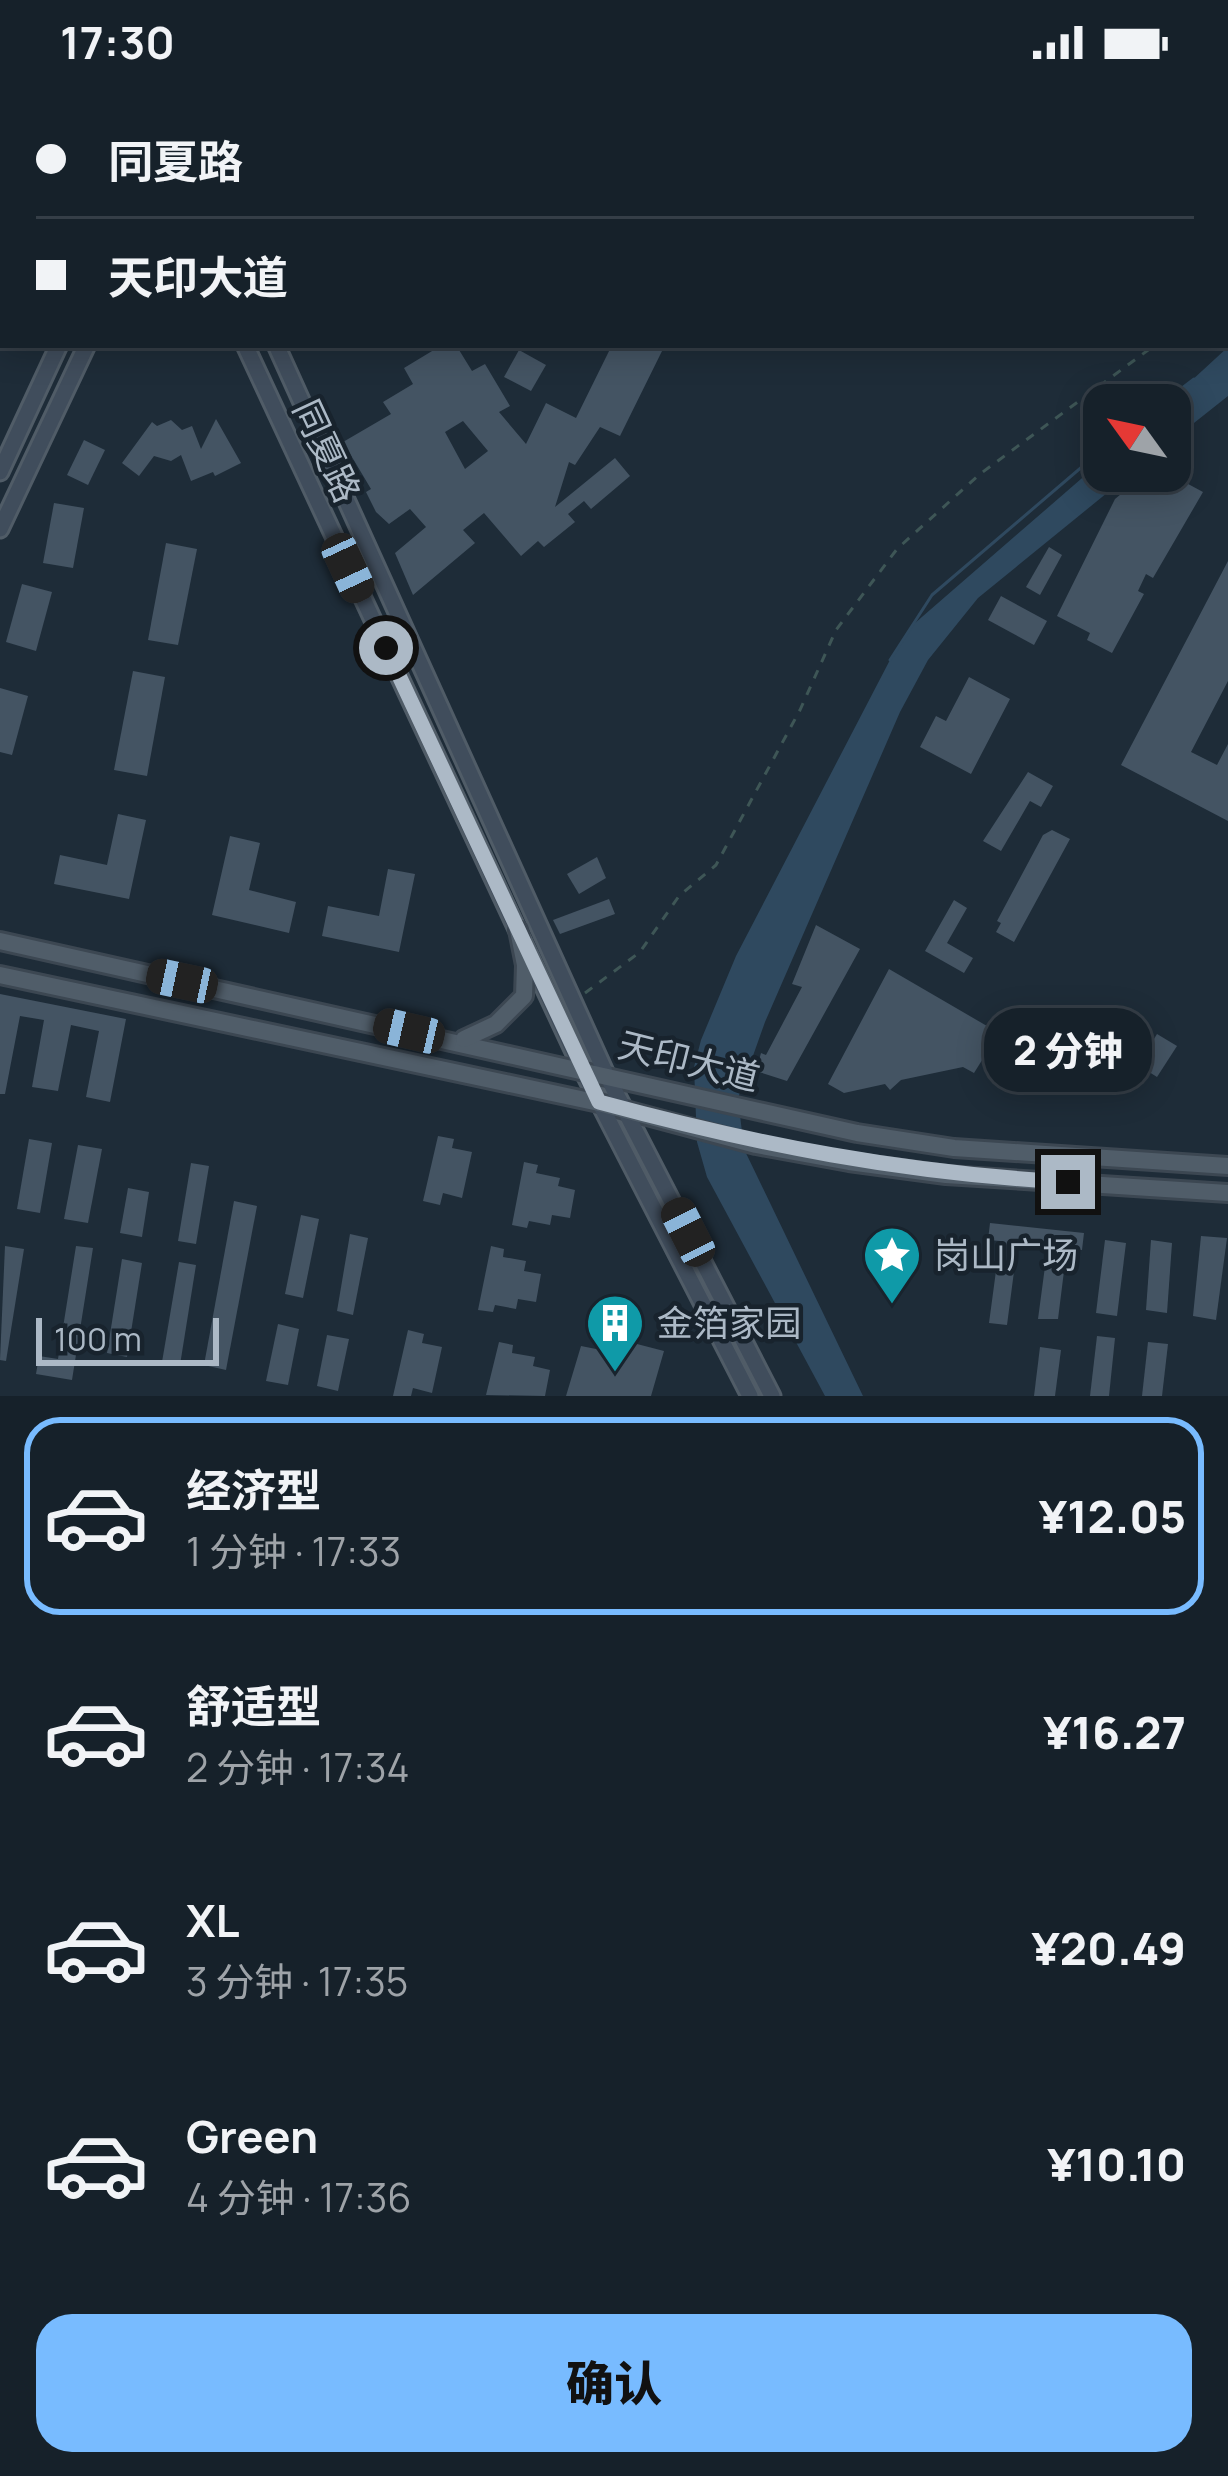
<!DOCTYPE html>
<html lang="zh">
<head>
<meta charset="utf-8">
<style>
	body { margin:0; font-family:Manrope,"Noto Sans SC",sans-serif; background:#1f2932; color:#f1f3f6; height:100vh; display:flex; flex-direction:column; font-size:45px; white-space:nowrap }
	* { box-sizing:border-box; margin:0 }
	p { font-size:39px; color:#9ea3a8 }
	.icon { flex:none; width:66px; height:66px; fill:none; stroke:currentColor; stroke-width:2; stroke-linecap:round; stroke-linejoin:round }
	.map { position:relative; height:1312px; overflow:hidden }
	.drawer { display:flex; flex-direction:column; background:#16212a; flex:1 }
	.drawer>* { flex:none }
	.top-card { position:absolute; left:0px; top:0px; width:1230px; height:264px; box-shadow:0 6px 30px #0003,0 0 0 3px #353e47; display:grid; align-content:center; height:264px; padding:0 36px; background:#16212a }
	.needle { width:78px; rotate:303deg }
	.controls { position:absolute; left:1083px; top:300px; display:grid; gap:24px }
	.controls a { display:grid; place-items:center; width:108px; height:108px; border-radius:24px; background:#16212a; box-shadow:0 6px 30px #0003,0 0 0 3px #353e47; font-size:60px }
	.scale { position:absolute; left:36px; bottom:30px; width:183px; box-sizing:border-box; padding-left:12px; border:6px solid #acb9c6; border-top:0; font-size:33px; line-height:42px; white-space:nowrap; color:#acb9c6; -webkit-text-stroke:9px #18232d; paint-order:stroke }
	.end { position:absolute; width:54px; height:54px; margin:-27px; border:15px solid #acb9c6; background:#111; box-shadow:0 0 0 6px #111 }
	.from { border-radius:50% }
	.bubble { position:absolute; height:84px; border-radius:36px; background:#16212a; box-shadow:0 6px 30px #0003,0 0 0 3px #353e47; font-size:39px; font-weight:800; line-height:84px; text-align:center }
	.car { position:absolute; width:36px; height:72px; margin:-36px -18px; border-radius:15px; box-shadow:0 0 9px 3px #0007; background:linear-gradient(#222 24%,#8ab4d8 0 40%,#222 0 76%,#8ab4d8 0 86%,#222 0) }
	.top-card b { display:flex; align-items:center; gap:42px; height:114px; font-size:45px }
	.top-card b+b { border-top:3px solid #353e47 }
	.top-card i { width:30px; height:30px; background:#f1f3f6 }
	ul { padding:21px 0 0; list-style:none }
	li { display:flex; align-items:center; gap:36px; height:198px; margin:0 24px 18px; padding:0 12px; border:6px solid transparent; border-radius:36px }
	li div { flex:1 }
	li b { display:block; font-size:45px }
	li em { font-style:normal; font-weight:800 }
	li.selected { border-color:#78bbff }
	li>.icon { width:108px; height:108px; stroke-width:1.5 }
	.action { display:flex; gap:24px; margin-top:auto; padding:24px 36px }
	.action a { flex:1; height:138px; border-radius:36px; background:#78bbff; color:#111; font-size:48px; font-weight:800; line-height:138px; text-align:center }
	.status { display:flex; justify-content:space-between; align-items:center; height:84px; padding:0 60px; background:#16212a; direction:ltr }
	.status svg { height:33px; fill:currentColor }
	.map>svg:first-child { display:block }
	.water { fill:#2f495f }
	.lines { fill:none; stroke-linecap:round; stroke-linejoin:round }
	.stream { stroke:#2f495f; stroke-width:3 }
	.building { fill:#445463; fill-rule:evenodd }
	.secondary-casing { stroke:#505c67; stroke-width:21 }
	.primary-casing { stroke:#3c4752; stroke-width:22 }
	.path { stroke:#3e5656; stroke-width:3; stroke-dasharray:9 9; stroke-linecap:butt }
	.secondary { stroke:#404d5c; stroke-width:15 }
	.primary { stroke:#505d69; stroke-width:16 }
	.route { stroke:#acb9c6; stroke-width:15 }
	.labels { text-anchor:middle; stroke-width:9; stroke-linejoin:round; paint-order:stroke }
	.street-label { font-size:36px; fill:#acb9c6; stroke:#18232d }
	.poi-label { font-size:36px; fill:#acb9c6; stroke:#18232d; text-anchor:start }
</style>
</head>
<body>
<div class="status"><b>17:30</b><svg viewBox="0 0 49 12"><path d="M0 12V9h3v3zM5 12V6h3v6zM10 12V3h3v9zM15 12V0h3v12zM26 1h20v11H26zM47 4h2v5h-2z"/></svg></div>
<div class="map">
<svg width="1228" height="1312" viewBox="0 0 1228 1312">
	<rect width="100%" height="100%" fill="#1e2c38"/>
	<!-- water -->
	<g class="water">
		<polygon points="1228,263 1228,312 1170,358 1170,321 1165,321"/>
		<polygon points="1104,375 1104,387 1134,387 978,514 928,576 900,628 765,938 738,1014 744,1065 863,1312 825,1312 707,1093 697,1058 694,983 701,956 736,872 891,574 915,539"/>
	</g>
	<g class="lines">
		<!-- stream -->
		<g class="stream">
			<polyline points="1160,321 1194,295"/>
			<polyline points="890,576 932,511 1104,364"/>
		</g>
	</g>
	<!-- building -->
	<g class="building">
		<path d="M 442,261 L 456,261 L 472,287 L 485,280 L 510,322 L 499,328 L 526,360 L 546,319 L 576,334 L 612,261 L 665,261 L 620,352 L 600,343 L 575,381 L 569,378 L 555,423 L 615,374 L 630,392 L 591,425 L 584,417 L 568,430 L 575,438 L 544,463 L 538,457 L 521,472 L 484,429 L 463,446 L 475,459 L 413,511 L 395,469 L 426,443 L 410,425 L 389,440 L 376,428 L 366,408 L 371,405 L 343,358 L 391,330 L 383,318 L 413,300 L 404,284 ZM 463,337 L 488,367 L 465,385 L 445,348 Z"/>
		<polygon points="519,266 546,281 531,307 504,293"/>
		<polygon points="216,335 241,379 215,392 213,388 191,397 181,371 171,377 154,372 139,392 122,379 152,338 157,342 171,336 182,346 192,342 201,365"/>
		<polygon points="84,356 105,366 88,401 67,391"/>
		<polygon points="1149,387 1164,387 1203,408 1153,494 1146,490 1138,507 1144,510 1112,569 1087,556 1090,549 1057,532 1115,415"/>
		<polygon points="54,419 84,424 73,484 43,479"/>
		<polygon points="166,459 197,465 178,561 148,556"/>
		<polygon points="1049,463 1062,471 1040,511 1026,503"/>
		<polygon points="1228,477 1228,597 1191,668 1217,681 1228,660 1228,737 1121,681"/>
		<polygon points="22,500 52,508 36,567 6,558"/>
		<polygon points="1001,512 1047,537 1034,561 988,536"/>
		<polygon points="133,587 165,593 147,692 114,686"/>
		<polygon points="969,593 1010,615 971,690 920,663 936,632 946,637"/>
		<polygon points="0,604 28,612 12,671 0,668"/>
		<polygon points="1028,688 1053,702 1041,723 1030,717 1001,767 983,757"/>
		<polygon points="118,730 146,736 129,815 54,800 60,771 107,781"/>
		<polygon points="1052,746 1070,755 1014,858 996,848 1001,839 997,837 1043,751"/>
		<polygon points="230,752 260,759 249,806 296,818 289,849 212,831"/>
		<polygon points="597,773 606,794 579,810 567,790"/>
		<polygon points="388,785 415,790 399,868 322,852 328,822 379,832"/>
		<polygon points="609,815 615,830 560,850 553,836"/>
		<polygon points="954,816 967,824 947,859 973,874 964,889 925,867"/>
		<polygon points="816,841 860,865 787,997 756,987 761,969 766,971 802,903 792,900"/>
		<polygon points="889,885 999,949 974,989 963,983 901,996 890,1006 885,1000 844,1009 828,1000"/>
		<polygon points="0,910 126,935 110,1018 86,1013 99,947 71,941 58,1007 32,1003 44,936 20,932 5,1010 0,1010"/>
		<polygon points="1157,950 1177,962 1157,993 1138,981"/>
		<polygon points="438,1052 454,1055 452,1064 472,1068 462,1114 443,1109 440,1121 423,1117"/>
		<polygon points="29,1055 52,1059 40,1129 17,1125"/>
		<polygon points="78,1061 102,1065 88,1139 64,1135"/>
		<polygon points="524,1078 538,1081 536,1089 560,1094 558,1102 575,1106 570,1134 552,1131 550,1141 529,1137 527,1144 512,1141"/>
		<polygon points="191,1079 209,1082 196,1160 178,1157"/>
		<polygon points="128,1104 149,1108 142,1153 120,1149"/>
		<polygon points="234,1117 257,1122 226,1286 204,1281"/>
		<polygon points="301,1131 319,1135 303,1214 285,1210"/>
		<polygon points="990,1139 1084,1149 1082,1166 1071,1165 1066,1171 1058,1235 1038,1235 1048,1160 1018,1157 1007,1241 989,1239 1000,1157 988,1156"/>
		<polygon points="350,1150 368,1154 353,1231 337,1227"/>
		<polygon points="1201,1152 1227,1154 1216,1236 1193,1232"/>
		<polygon points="1105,1156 1126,1159 1117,1232 1096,1229"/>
		<polygon points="1151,1156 1172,1159 1167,1229 1146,1226"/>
		<polygon points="5,1162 24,1165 6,1277 0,1276"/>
		<polygon points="76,1162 93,1164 72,1296 36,1290 39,1272 58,1275"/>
		<polygon points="491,1162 504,1165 503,1173 526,1177 524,1187 541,1190 536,1218 518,1215 516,1225 495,1221 493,1228 478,1226"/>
		<polygon points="122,1175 142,1179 127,1273 107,1269"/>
		<polygon points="179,1178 196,1181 180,1281 162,1278"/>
		<polygon points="278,1240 299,1245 288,1301 266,1297"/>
		<polygon points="408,1246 424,1250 422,1259 442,1263 432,1309 413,1304 411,1312 393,1312"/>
		<polygon points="327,1251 349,1255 338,1307 317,1302"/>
		<polygon points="1097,1252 1115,1254 1109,1312 1090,1312"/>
		<polygon points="610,1253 664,1267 651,1312 566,1312 581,1262 606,1267"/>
		<polygon points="499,1258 513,1261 512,1269 535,1273 533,1282 550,1286 545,1312 486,1311"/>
		<polygon points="1148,1258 1168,1260 1162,1312 1142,1312"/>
		<polygon points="1040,1263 1061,1266 1055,1312 1034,1312"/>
	</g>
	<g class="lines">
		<!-- secondary casing -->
		<g class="secondary-casing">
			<g id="secondary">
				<polyline points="87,0 93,3"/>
				<polyline points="179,3 180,0"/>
				<polyline points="208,3 210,0"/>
				<polyline points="245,261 582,985 750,1312"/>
				<polyline points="276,261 606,990 772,1312"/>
				<polyline points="0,388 59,261"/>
				<polyline points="0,445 87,261"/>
			</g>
		</g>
		<!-- primary casing -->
		<g class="primary-casing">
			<g id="primary">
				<polyline points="0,857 857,1049 954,1064 1228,1082"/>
				<polyline points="0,891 599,1019 756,1061 849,1078 946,1091 1228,1109"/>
				<polyline points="464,955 496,940 524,912 525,881 518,846"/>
			</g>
		</g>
		<!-- path -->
		<g class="path">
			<polyline points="1227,193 1228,192"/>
			<polyline points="585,909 640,868 679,812 716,781 800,626 836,546 897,465 980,390 1155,261"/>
		</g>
		<!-- secondary -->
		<use href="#secondary" class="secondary"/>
		<!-- primary -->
		<use href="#primary" class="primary"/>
	</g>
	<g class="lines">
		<!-- route -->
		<path class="route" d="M 386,564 L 599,1018 C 758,1061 903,1089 1068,1098"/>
	</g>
	<!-- icons -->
	<defs>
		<g id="sight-pin" transform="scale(3)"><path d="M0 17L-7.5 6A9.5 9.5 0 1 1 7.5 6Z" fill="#0f9aa8" stroke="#18232d"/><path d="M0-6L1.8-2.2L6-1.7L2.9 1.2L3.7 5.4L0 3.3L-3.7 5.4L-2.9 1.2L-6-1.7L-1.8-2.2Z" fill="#fff"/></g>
		<g id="building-pin" transform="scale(3)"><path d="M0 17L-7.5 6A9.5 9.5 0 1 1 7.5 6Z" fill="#0f9aa8" stroke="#18232d"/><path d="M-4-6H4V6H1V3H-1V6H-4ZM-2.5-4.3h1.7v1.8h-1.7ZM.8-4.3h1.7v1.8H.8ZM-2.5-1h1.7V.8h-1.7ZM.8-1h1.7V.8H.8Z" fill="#fff"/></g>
	</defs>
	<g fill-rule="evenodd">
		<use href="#sight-pin" x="892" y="1171"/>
		<use href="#building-pin" x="615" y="1239"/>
	</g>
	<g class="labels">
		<!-- street labels -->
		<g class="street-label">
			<text transform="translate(327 367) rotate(65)" y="13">同夏路</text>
			<text transform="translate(689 977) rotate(14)" y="13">天印大道</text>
		</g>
		<!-- poi labels -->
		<g class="poi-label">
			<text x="934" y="1184">岗山广场</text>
			<text x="657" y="1252">金箔家园</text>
		</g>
	</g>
</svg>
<div class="controls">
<a><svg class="needle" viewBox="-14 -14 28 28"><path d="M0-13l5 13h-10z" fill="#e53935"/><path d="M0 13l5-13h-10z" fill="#9ea3a8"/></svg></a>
</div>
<div class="scale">100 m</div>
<i class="end from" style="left:386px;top:564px"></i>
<i class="end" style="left:1068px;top:1098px"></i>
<div class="bubble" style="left:984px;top:924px;width:168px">2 分钟</div>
<i class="car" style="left:348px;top:484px;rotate:155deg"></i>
<i class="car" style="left:182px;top:897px;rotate:282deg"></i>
<i class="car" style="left:409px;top:947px;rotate:283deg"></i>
<i class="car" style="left:688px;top:1148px;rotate:333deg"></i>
<div class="top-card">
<b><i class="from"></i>同夏路</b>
<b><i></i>天印大道</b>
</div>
</div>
<section class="drawer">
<ul>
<li class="selected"><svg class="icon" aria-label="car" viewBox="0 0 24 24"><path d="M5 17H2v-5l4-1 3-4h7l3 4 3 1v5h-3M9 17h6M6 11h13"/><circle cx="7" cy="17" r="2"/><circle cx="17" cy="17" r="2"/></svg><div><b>经济型</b><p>1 分钟 · 17:33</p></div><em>¥12.05</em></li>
<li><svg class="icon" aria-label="car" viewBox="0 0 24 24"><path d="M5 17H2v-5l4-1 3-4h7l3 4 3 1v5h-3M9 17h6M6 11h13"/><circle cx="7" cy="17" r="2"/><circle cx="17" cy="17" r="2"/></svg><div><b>舒适型</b><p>2 分钟 · 17:34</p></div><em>¥16.27</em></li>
<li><svg class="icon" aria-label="car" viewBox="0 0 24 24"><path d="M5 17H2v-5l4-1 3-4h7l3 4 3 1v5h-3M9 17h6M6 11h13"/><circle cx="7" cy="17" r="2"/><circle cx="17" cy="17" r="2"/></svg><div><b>XL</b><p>3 分钟 · 17:35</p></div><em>¥20.49</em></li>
<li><svg class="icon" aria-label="car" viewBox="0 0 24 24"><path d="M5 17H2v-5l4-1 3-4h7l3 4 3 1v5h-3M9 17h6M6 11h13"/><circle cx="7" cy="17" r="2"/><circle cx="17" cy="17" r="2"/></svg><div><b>Green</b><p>4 分钟 · 17:36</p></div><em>¥10.10</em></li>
</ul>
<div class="action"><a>确认</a></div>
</section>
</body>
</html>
